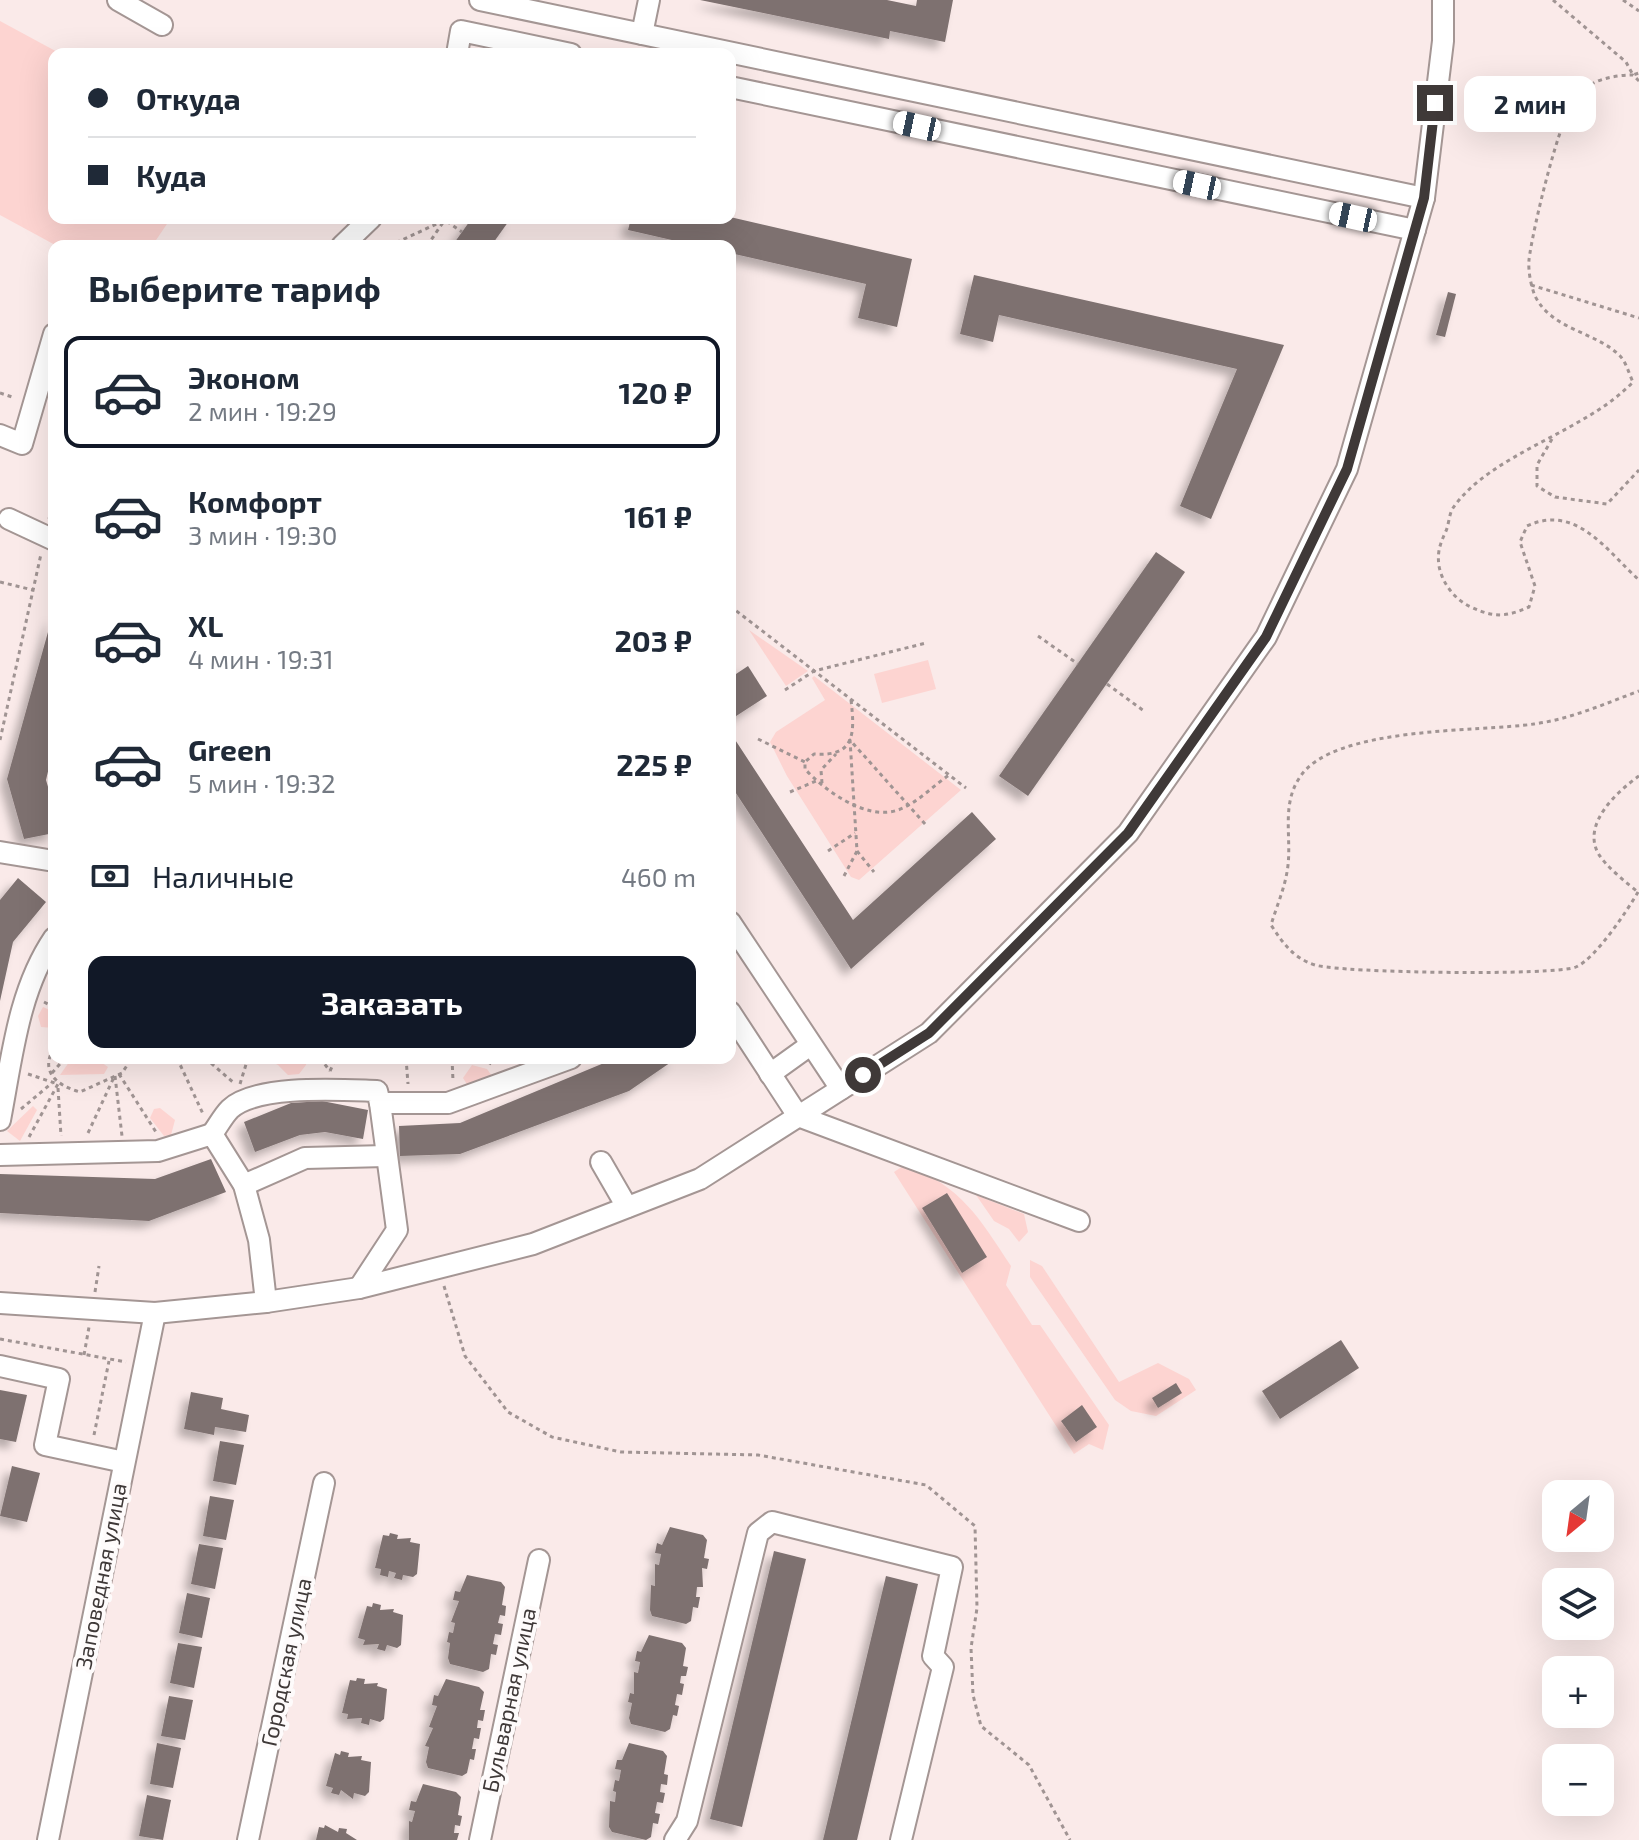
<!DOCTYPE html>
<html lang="ru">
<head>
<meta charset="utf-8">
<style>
	body { margin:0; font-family:"Exo 2",sans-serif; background:#f2f2f3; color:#1f2937; height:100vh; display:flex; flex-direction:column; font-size:30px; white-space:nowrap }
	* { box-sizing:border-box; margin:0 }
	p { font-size:26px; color:#747a83 }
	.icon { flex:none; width:44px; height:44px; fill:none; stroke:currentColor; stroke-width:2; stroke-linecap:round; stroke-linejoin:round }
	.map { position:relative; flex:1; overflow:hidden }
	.panel { position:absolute; left:48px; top:240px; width:688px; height:824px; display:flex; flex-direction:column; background:#fff; border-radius:16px; box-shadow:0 8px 32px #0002 }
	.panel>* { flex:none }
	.top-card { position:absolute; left:48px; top:48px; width:688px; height:176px; border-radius:16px; box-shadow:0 8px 32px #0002; display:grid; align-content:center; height:176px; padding:0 40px; background:#fff }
	.needle { width:52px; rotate:209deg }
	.buttons { position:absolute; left:1542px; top:1480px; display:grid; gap:16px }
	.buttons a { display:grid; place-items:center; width:72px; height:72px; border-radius:16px; background:#fff; box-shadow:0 8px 32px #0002; font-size:40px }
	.end { position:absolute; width:36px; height:36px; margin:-18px; border:10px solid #3f3938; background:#fff; box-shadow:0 0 0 4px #fff }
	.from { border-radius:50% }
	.bubble { position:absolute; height:56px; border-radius:16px; background:#fff; box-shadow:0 8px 32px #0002; font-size:26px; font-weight:700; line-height:56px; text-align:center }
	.car { position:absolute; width:24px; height:48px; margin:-24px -12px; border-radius:10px; box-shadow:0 0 6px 2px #0007; background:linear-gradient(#fff 24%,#345 0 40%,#fff 0 76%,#345 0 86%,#fff 0) }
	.top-card b { display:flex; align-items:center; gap:28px; height:76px; font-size:30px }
	.top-card b+b { border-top:2px solid #e0e1e3 }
	.top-card i { width:20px; height:20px; background:#1f2937 }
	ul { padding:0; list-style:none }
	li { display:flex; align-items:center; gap:24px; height:112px; margin:0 16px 12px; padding:0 24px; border:4px solid transparent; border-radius:16px }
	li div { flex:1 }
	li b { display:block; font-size:30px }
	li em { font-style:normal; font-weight:700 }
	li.selected { border-color:#111827 }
	li>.icon { width:72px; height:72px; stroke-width:1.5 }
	h2 { padding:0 40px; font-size:36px; line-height:96px }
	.pay { display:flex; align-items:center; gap:20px; height:88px; padding:0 40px; font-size:30px }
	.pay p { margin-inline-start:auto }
	.cta { display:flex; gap:16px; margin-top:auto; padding:16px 40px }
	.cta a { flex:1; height:92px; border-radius:16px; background:#111827; color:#fff; font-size:32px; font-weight:700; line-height:92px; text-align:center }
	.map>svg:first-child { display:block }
	.green { fill:#fdd4d1 }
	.building { fill:#7e7170; filter:url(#shadow) }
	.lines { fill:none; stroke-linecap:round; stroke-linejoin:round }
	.minor-casing { stroke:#a49694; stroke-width:24 }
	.path { stroke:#a09493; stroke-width:3; stroke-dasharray:4 4; stroke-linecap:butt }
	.minor { stroke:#fff; stroke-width:20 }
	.route { stroke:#3f3938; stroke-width:10 }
	.labels { text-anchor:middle; stroke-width:8; stroke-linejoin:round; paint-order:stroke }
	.street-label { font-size:22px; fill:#3f3938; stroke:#fefbfb }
</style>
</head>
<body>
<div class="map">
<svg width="1639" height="1840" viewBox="0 0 1639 1840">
	<defs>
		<filter id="shadow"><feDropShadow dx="-7" dy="7" stdDeviation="4" flood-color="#0004"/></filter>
	</defs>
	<rect width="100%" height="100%" fill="#faeae9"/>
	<!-- green -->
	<g class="green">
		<polygon points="0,21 61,54 54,54 54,218 171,218 152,246 57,246 0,215"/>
		<polygon points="749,630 808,671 786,686"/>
		<polygon points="928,660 936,689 882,703 874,674"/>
		<polygon points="814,676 961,790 859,880 851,877 787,776 770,742 776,732 825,700 812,678"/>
		<polygon points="43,1007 54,1012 54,1028 41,1027 38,1016"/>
		<polygon points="72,1058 95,1058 108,1067 104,1074 60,1075"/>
		<polygon points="264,1058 307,1058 306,1065 299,1074 288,1075 278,1065"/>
		<polygon points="472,1065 487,1069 492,1076 468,1086 463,1078"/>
		<polygon points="33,1106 37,1110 20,1141 7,1131"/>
		<polygon points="160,1108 175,1120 171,1135 164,1136 150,1118 154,1109"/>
		<path d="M 906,1164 C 963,1189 978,1216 1011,1266 L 1006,1285 L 1032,1325 L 1040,1325 L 1109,1425 L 1103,1450 L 1089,1444 L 1074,1454 L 894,1172 Z"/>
		<polygon points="976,1195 1024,1214 1028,1232 1019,1242 1009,1229 994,1221"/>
		<polygon points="1030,1260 1042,1266 1119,1382 1158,1363 1189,1379 1196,1390 1156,1416 1131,1411 1115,1400 1030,1277"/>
	</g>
	<!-- building -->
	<g class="building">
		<polygon points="700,0 887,0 916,6 917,0 953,0 945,42 890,31 889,39"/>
		<polygon points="730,217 912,259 897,327 858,318 866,284 730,253 730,246 698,246 628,230 631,218"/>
		<polygon points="472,218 511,218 491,246 452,246"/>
		<polygon points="974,275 1284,345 1211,519 1180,506 1237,369 999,315 993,342 960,334"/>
		<polygon points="1448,292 1456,294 1445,337 1436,335"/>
		<polygon points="1156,552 1185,572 1028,796 999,776"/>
		<polygon points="53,614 54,746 46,780 54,807 54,833 24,839 7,779"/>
		<polygon points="748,666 767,696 730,720 730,678"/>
		<polygon points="730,732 853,920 972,812 996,839 851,969 730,784"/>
		<polygon points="18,878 46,902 13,942 0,1001 0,900"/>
		<polygon points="616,1058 677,1058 629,1091 460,1154 400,1156 399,1126 460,1123"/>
		<polygon points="322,1101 368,1110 363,1139 325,1132 300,1135 255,1152 244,1122 291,1103"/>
		<polygon points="211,1159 226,1192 149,1221 0,1213 0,1174 155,1179"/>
		<polygon points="947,1193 987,1257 962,1273 922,1208"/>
		<polygon points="1341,1340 1359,1368 1280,1419 1262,1391"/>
		<polygon points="1176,1383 1182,1393 1158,1408 1152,1398"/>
		<polygon points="0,1390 27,1395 16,1442 0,1439"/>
		<polygon points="191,1392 223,1398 221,1409 249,1415 246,1432 215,1427 214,1435 184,1429"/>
		<polygon points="1082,1405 1097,1427 1076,1442 1061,1421"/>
		<polygon points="220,1441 244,1445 236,1485 213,1481"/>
		<polygon points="12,1466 40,1473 27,1522 0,1516"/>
		<polygon points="210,1496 234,1500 226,1540 203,1536"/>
		<polygon points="670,1527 703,1535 707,1540 704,1558 709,1559 707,1569 702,1568 703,1587 697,1587 696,1597 700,1597 698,1608 693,1607 691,1621 686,1624 652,1616 650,1610 651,1585 655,1586 655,1564 659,1565 661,1554 655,1553 657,1543 662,1545"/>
		<polygon points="390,1533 398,1535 397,1539 411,1538 410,1542 420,1544 417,1574 413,1577 403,1575 402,1580 394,1578 396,1573 389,1571 388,1577 380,1575 381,1569 375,1568 383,1535 389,1536"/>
		<polygon points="199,1544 223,1548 215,1589 191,1584"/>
		<polygon points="774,1551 806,1559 742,1827 710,1819"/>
		<polygon points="467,1575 501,1582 505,1587 502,1605 506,1606 505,1616 500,1615 498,1623 503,1624 501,1635 495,1634 493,1644 498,1645 496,1655 491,1654 489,1669 483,1672 450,1664 448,1658 450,1643 447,1642 449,1632 453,1633 455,1623 451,1622 459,1601 453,1600 455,1591 460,1592"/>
		<polygon points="886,1576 918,1584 857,1840 823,1840"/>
		<polygon points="187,1593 210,1598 202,1638 179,1633"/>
		<polygon points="373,1603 381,1605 380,1610 394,1609 393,1612 403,1615 401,1645 397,1648 387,1645 385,1651 377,1649 379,1644 363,1645 365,1640 358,1638 367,1606 372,1607"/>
		<polygon points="649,1635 682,1643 686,1648 683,1666 688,1667 686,1676 681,1676 680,1683 684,1684 682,1695 677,1694 675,1705 679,1706 677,1716 673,1715 670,1729 665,1732 631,1724 629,1718 632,1703 628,1702 630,1693 634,1694 634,1672 638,1673 640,1662 635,1661 637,1651 641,1652"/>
		<polygon points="178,1643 202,1647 194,1688 170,1683"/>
		<polygon points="357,1678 365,1679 364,1684 378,1683 377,1686 387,1689 384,1719 380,1722 370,1719 369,1725 361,1723 362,1718 347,1719 348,1714 342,1713 350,1680 356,1681"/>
		<polygon points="446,1679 479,1687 484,1692 480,1710 485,1710 483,1721 478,1720 477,1728 481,1728 479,1739 474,1738 472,1749 476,1749 474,1760 470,1759 467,1773 462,1776 428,1768 426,1762 429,1747 425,1746 433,1728 429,1727 437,1706 432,1705 434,1695 438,1696"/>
		<polygon points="169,1696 193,1700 185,1740 161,1736"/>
		<polygon points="157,1743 181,1748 173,1788 150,1784"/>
		<polygon points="629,1743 663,1751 667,1756 664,1774 668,1775 667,1785 661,1784 660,1792 665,1793 663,1803 657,1802 655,1813 660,1814 658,1824 653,1823 651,1837 646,1840 612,1832 609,1827 610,1801 615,1802 616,1792 613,1791 615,1780 619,1781 621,1770 615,1769 617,1760 622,1760"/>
		<polygon points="341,1751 349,1753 348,1757 362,1756 361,1760 371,1762 369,1792 365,1796 354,1793 353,1799 341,1790 339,1795 331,1793 333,1788 326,1786 335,1753 340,1755"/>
		<polygon points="423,1784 456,1792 461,1797 458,1815 462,1816 460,1826 455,1825 454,1833 459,1833 457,1840 409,1840 409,1821 412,1822 415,1811 409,1810 411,1801 416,1802"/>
		<polygon points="147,1795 171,1800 163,1840 139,1836"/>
		<polygon points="325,1825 338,1832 339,1828 347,1829 346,1833 357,1840 316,1840 319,1827 324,1828"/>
	</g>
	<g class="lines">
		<!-- minor casing -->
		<g class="minor-casing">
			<g id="minor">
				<polyline points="118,0 162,25"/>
				<polyline points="480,0 1424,198"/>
				<polyline points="642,34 649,0"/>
				<polyline points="457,54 461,31 571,54"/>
				<polyline points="730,87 1415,230"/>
				<polyline points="342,246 371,218"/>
				<polyline points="0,435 22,444 54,334"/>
				<polyline points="9,519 54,540"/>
				<polyline points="0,852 54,861"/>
				<polyline points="730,922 841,1089"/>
				<polyline points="730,1012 798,1116 1079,1221"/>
				<polyline points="770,1074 809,1046"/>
				<path d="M 0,1120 C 12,1058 18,991 54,938"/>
				<path d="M 212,1134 C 218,1126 223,1116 230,1109 C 257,1084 342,1090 377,1091 L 380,1103"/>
				<polyline points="0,1155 158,1151 212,1134 244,1185 259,1240 266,1302"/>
				<polyline points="601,1162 627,1207"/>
				<polyline points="244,1185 305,1158 386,1156"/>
				<polyline points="359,1288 397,1230 380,1103 448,1103 571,1058"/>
				<polyline points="0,1303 155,1313 266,1302 359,1288 533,1244 700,1179 929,1033 1128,833 1266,637 1347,469 1424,198 1443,41 1443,0"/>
				<polyline points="0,1366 59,1379 45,1445 124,1462"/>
				<polyline points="48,1840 155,1313"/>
				<polyline points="248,1840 324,1483"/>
				<polyline points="480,1840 539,1560"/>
				<polyline points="675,1840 687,1821 758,1533 772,1522 952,1567 933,1656 943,1667 901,1840"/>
			</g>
		</g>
		<!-- path -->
		<g class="path">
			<polyline points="1553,0 1626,62 1633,75 1639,73"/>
			<polyline points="1623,0 1639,11"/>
			<path d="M 1639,81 L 1633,75 C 1614,75 1590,80 1577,95 C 1560,114 1532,232 1529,260 C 1528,271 1531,286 1535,296 C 1552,330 1594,331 1619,355 C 1626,361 1629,374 1633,382 C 1584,433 1491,453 1453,508 C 1449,514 1449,524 1446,531 C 1440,544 1437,552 1439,566 C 1442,583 1455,600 1471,607 C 1494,618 1506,617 1529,607 L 1535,586 L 1520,542 L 1527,526 C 1576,503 1607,551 1639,580"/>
			<polyline points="389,246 445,220 462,232"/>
			<polyline points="427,246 446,218"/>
			<polyline points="1531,285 1639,318"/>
			<polyline points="0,393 15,398"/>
			<polyline points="1552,439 1537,465 1537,486 1555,497 1607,504 1639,470"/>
			<polyline points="49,519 54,500"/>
			<polyline points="0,582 33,590"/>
			<polyline points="730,606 966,788"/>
			<polyline points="1038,636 1078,664"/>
			<polyline points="1107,684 1144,711"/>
			<polyline points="785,690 814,671 926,643"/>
			<path d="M 851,700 C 855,734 855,757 814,754 L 805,762 L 805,769 C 825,791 867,821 898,810 C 916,804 933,786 949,775"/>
			<polyline points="758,739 805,762"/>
			<polyline points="0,740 41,554"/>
			<path d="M 1639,776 C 1618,791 1582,823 1598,853 C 1606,867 1627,883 1639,893"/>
			<polyline points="822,783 821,770 836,754"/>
			<polyline points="790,792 816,781"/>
			<polyline points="828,851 855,833"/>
			<polyline points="857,851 874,872"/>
			<polyline points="844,876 857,851 850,740 926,825"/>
			<path d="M 1638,892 C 1627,911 1596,958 1576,967 C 1555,976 1341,973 1315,965 C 1293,958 1283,943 1271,925 C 1276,908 1284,890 1287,872 C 1293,840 1280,806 1300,777 C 1333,726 1479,732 1534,724 C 1571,719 1604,704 1639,691"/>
			<polyline points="44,1002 54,1007"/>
			<path d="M 54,1048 C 39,1072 58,1086 80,1092 L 122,1073 L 132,1058"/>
			<polyline points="177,1058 204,1116"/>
			<polyline points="205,1058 234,1083"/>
			<polyline points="320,1058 330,1071"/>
			<polyline points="406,1058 408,1084"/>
			<polyline points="452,1058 453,1081"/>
			<polyline points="481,1058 493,1065"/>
			<polyline points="330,1071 336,1058"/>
			<polyline points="52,1073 65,1058"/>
			<polyline points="28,1074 58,1084 29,1137"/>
			<polyline points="119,1074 156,1132"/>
			<polyline points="115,1076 122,1136"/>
			<polyline points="240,1084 248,1058"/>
			<polyline points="58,1088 61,1136"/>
			<polyline points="21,1109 52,1083"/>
			<polyline points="88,1133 115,1075"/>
			<polyline points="444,1286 465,1356 508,1412 552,1437 621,1452 758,1455 926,1485 975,1526 977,1608 971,1648 973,1695 981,1726 1029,1765 1070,1840"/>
			<polyline points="95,1292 99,1266"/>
			<polyline points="0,1339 126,1362"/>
			<polyline points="84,1355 89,1327"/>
			<polyline points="94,1435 109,1361"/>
		</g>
		<!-- minor -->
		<use href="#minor" class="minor"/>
	</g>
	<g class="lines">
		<!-- route -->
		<polyline class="route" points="863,1075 929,1033 1128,833 1266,637 1347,469 1424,198 1435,103"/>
	</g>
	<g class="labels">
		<!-- street labels -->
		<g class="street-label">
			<text transform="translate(101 1576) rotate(-79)" y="8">Заповедная улица</text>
			<text transform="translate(286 1662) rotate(-78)" y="8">Городская улица</text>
			<text transform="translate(509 1700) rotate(-78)" y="8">Бульварная улица</text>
		</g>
	</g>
</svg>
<div class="buttons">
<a><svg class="needle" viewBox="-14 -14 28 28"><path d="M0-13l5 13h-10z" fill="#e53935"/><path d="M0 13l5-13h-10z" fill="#747a83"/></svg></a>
<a><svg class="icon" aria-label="layers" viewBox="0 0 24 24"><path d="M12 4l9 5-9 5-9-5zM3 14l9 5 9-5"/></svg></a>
<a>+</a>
<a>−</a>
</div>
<i class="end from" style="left:863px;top:1075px"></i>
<i class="end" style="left:1435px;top:103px"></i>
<div class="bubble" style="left:1464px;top:76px;width:132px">2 мин</div>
<i class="car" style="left:917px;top:126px;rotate:282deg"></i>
<i class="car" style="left:1197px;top:185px;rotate:282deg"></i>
<i class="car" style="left:1353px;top:217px;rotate:282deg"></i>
<div class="top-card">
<b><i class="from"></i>Откуда</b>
<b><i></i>Куда</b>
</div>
<section class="panel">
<h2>Выберите тариф</h2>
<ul>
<li class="selected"><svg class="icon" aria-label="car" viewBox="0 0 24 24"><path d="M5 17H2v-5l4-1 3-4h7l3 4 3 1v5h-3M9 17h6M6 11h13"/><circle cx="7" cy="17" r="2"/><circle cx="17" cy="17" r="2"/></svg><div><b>Эконом</b><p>2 мин · 19:29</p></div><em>120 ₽</em></li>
<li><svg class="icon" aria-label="car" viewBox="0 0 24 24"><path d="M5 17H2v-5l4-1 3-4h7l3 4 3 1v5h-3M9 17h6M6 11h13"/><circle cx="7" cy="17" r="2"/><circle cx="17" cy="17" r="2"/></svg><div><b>Комфорт</b><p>3 мин · 19:30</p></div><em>161 ₽</em></li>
<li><svg class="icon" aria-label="car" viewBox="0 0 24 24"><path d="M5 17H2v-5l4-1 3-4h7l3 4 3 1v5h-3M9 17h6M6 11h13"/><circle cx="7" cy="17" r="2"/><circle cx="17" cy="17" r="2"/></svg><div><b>XL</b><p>4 мин · 19:31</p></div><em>203 ₽</em></li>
<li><svg class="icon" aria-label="car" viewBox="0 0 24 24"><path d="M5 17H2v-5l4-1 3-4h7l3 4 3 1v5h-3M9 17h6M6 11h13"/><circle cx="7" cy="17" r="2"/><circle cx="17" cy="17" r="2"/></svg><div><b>Green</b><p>5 мин · 19:32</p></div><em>225 ₽</em></li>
</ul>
<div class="pay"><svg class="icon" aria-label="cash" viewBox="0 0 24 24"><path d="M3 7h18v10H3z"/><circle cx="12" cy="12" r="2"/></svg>Наличные<p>460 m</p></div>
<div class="cta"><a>Заказать</a></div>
</section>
</div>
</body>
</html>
